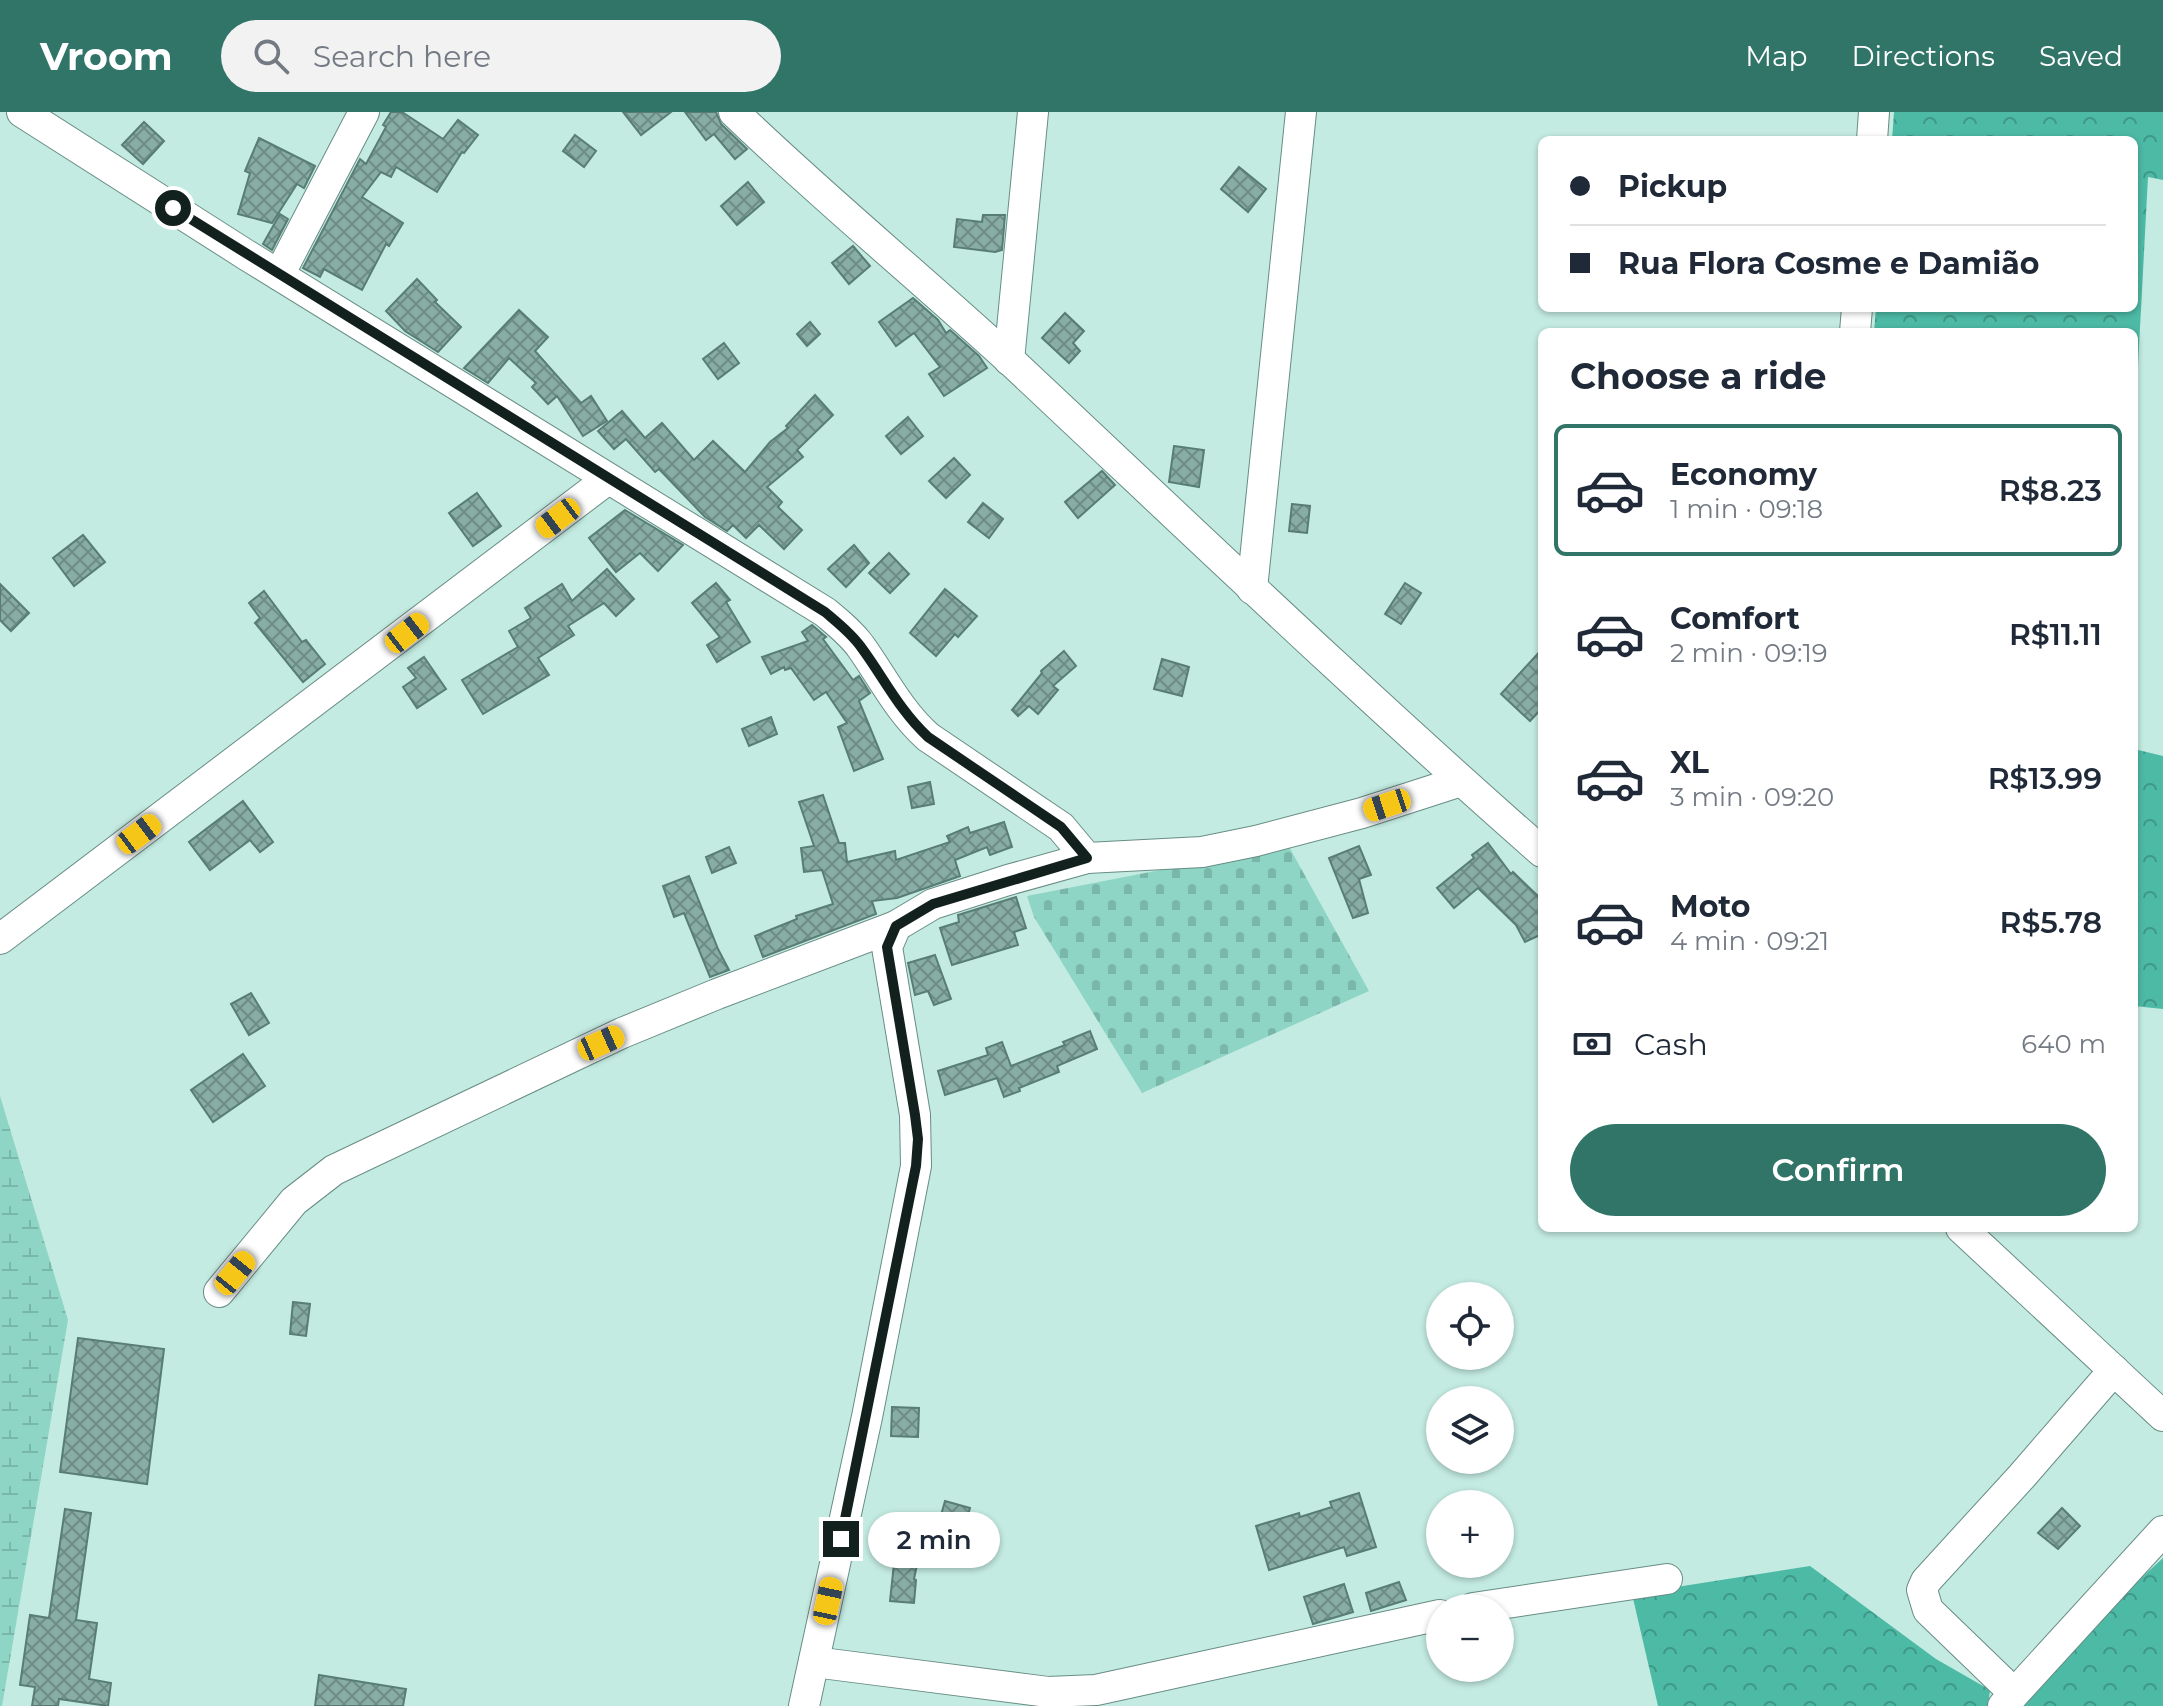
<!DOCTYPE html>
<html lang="en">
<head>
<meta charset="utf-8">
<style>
	body { margin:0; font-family:Montserrat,sans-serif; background:#f2f2f3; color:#1f2937; height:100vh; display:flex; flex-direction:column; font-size:30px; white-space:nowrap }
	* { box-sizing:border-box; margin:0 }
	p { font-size:26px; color:#747a83 }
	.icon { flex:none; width:44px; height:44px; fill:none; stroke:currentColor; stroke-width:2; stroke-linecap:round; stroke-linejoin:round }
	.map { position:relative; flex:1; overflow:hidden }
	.panel { position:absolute; left:1538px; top:216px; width:600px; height:904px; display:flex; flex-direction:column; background:#fff; border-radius:12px; box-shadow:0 2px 6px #0004 }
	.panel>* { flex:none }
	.banner { position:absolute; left:1538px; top:24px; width:600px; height:176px; border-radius:12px; box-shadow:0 2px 6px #0004; display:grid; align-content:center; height:176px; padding:0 32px; background:#fff }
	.controls { position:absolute; left:1426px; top:1170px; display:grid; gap:16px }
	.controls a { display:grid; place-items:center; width:88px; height:88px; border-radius:50%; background:#fff; box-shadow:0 2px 6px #0004; font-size:40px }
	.end { position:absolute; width:36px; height:36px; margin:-18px; border:10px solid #12211e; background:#fff; box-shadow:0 0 0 4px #fff }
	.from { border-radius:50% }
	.bubble { position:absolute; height:56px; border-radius:28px; background:#fff; box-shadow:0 2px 6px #0004; font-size:26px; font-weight:600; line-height:56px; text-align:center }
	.car { position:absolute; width:24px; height:48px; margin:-24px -12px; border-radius:10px; box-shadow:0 0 6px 2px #0007; background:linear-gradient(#f5c518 24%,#345 0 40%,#f5c518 0 76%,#345 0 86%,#f5c518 0) }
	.banner b { display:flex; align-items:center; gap:28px; height:76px; font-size:30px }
	.banner b+b { border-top:2px solid #e0e1e3 }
	.banner i { width:20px; height:20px; background:#1f2937 }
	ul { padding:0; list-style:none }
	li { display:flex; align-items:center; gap:24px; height:132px; margin:0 16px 12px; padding:0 16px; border:4px solid transparent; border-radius:12px }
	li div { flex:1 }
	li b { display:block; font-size:30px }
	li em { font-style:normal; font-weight:600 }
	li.active { border-color:#317568 }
	li>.icon { width:72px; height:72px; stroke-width:1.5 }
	h2 { padding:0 32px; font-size:36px; line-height:96px }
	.pay { display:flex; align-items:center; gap:20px; height:88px; padding:0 32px; font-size:30px }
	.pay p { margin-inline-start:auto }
	.action { display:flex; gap:16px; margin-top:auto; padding:16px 32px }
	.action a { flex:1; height:92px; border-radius:48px; background:#317568; color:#fff; font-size:32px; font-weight:600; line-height:92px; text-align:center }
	header { display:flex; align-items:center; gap:48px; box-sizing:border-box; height:112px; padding:0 40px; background:#317568; color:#fff }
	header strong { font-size:38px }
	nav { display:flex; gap:44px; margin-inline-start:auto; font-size:28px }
	.search { width:560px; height:72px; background:#f2f2f3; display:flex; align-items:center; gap:20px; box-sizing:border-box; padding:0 28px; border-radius:44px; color:#747a83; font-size:30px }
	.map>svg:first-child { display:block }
	.forest { fill:url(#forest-crowns) }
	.wetland { fill:url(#wetland-marsh) }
	.cemetery { fill:url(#cemetery-stones) }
	.building { fill:url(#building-cross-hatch); stroke:#587d74; stroke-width:2 }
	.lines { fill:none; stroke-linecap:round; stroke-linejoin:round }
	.minor-casing { stroke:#688d84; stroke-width:32 }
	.minor { stroke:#fff; stroke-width:30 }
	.route { stroke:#12211e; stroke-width:10 }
</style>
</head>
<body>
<header>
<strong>Vroom</strong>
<div class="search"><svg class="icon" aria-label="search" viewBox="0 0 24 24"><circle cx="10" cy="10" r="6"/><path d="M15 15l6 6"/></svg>Search here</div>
<nav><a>Map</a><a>Directions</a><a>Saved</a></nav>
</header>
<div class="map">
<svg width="2163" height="1594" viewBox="0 0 2163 1594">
	<defs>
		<pattern id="forest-crowns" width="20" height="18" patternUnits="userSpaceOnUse" patternTransform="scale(2)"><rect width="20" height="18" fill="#4dbaa6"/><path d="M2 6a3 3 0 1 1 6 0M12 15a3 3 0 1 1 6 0" fill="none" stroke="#3f9787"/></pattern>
		<pattern id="wetland-marsh" width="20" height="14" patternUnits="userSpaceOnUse" patternTransform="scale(2)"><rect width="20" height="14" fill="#8ed5c5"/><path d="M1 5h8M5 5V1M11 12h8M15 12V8" fill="none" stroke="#79b7a9"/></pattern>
		<pattern id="cemetery-stones" width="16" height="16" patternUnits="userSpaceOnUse" patternTransform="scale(2)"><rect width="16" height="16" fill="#8ed5c5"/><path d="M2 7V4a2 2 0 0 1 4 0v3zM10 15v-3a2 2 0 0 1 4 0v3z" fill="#79b7a9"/></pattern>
		<pattern id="building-cross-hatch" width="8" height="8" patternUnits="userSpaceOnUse" patternTransform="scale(2)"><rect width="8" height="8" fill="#87ada4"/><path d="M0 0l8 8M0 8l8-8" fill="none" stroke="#6d8c85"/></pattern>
	</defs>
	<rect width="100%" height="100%" fill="#c3ebe1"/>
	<!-- forest -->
	<g class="forest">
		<polygon points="1894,0 2163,0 2163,68 2148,65 2134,329 2134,220 1874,220 1876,196 2134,196 2134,28 1892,28"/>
		<polygon points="2134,637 2163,644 2163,897 2134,894"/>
		<polygon points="2163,1446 2163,1594 2002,1594"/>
		<polygon points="1810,1454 1936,1547 1990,1578 1988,1594 1658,1594 1632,1482"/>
	</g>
	<!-- wetland -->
	<polygon class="wetland" points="0,984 68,1208 2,1594 0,1594"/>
	<!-- cemetery -->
	<polygon class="cemetery" points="1288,733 1369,879 1142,981 1034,805 1027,784"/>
	<!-- building -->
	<g class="building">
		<polygon points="391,0 402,0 443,27 458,8 478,23 464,41 462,40 437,80 396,55 391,65 381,60 362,85 403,111 389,134 386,132 362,178 324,157 320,165 303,156 360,47 366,52 386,15 383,13"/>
		<polygon points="623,0 671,0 641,23"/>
		<polygon points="685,0 716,0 721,12 747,37 735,47 714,22 706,28"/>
		<polygon points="144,10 164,29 143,52 122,33"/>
		<polygon points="575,23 596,39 584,55 563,39"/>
		<polygon points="259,26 315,54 304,76 297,72 272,111 238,102 250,61 245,59"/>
		<polygon points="1239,55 1266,77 1248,100 1221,77"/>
		<polygon points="748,70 764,90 737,113 721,94"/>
		<polygon points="280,102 288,107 272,138 263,132"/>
		<polygon points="983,103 1005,103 1002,138 995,140 954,135 957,107 982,110"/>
		<polygon points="853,134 870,154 849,172 832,151"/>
		<polygon points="417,167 437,188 435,190 461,215 438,240 405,219 386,199"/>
		<polygon points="913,186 938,208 946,221 950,218 979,244 987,256 944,284 929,262 940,255 914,221 896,234 879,210"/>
		<polygon points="519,198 548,225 535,239 581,291 591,284 607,309 583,324 557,284 548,292 532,275 536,271 509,246 488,271 464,256"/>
		<polygon points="1065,201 1084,219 1073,231 1080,239 1069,251 1042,226"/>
		<polygon points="810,210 820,222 807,234 797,222"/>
		<polygon points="724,231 739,251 718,267 703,247"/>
		<polygon points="815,283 833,303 797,338 803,345 767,375 782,390 778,395 802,418 784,437 759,413 746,426 733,413 727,419 705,405 659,357 655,360 626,327 614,337 598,319 622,299 645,326 662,311 694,348 713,329 745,360 770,330 788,316 786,314"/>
		<polygon points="908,305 923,324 901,342 886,324"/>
		<polygon points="1174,334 1204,338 1199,375 1169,370"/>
		<polygon points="954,346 970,363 946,386 929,369"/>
		<polygon points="1102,359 1115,373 1078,406 1065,390"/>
		<polygon points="477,381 501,414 473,434 449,401"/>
		<polygon points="983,391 1003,407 989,426 968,410"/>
		<polygon points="1292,392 1310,394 1307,421 1289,419"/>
		<polygon points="625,398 683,433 658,459 640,441 616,460 589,426"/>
		<polygon points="83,423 105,450 74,474 53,446"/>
		<polygon points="854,433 869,451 846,475 828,457"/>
		<polygon points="889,441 909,462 890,481 869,461"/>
		<polygon points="607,457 634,487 616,504 604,491 568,514 574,523 538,546 549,563 483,602 462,568 518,535 509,519 531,506 525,496 562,472 572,489"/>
		<polygon points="716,471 730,488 726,490 750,530 717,550 707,533 720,525 692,491"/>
		<polygon points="1405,471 1421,481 1401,512 1385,502"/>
		<polygon points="0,472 29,501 11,519 0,508"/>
		<polygon points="945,477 977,504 958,525 955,522 936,544 910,521"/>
		<polygon points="264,479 302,530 306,528 325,552 303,570 255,511 260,506 249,491"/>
		<polygon points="812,513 826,525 823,527 853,568 859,564 870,581 859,589 883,647 854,659 838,615 847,611 826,580 814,588 791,556 785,558 784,555 771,562 762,545 808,529 802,520"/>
		<polygon points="1542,537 1542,596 1530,609 1501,582"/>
		<polygon points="1064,539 1076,554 1053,574 1058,578 1038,602 1029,594 1018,604 1012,598 1042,561 1041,559"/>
		<polygon points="424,545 446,577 417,596 403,575 416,566 408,556"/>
		<polygon points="1162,547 1189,555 1182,584 1154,577"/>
		<polygon points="771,605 777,622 749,634 742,617"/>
		<polygon points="930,670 934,692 912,696 908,675"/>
		<polygon points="823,683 839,731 845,731 847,750 895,739 896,748 950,730 947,724 968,715 970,721 1004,710 1012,735 990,743 987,735 955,748 960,764 897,786 872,789 876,802 763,845 755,824 797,807 796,804 833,792 822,758 804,760 801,736 814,734 799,690"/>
		<polygon points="243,689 273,730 260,740 250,728 210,758 189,730"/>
		<polygon points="1488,731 1511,762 1513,760 1542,788 1542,822 1525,830 1516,813 1478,776 1454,796 1437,776 1474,746 1472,743"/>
		<polygon points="1359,734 1371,763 1359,767 1368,801 1353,806 1329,746"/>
		<polygon points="729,735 736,751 712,761 706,745"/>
		<polygon points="689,764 718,837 729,858 710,865 684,801 674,805 663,774"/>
		<polygon points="1016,785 1026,816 1014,820 1018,833 952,853 940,816 959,810 958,803"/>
		<polygon points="935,843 951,887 934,893 928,879 915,883 908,851"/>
		<polygon points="251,881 269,911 249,923 231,892"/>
		<polygon points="1090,919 1097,937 1057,954 1059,960 1019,976 1020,979 1004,985 997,966 945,983 938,959 988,943 986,936 1002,930 1011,954 1065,933 1063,930"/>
		<polygon points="243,942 265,974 213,1010 191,978"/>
		<polygon points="293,1190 310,1192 306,1224 290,1222"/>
		<polygon points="78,1226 164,1237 147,1372 60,1360"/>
		<polygon points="892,1295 919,1296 918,1325 891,1324"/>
		<polygon points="1359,1381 1376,1435 1347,1444 1344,1435 1269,1458 1256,1414 1299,1401 1300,1405 1332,1395 1330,1390"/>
		<polygon points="945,1389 970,1396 961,1428 936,1421"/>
		<polygon points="2062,1396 2080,1414 2058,1437 2038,1421"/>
		<polygon points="65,1397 91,1401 76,1508 97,1511 89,1567 111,1571 108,1594 59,1587 58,1594 32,1594 35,1575 20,1573 30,1503 49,1506"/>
		<polygon points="894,1418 923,1424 914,1467 916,1468 914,1491 890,1489 895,1442 889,1440"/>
		<polygon points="1399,1470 1406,1488 1371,1499 1366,1481"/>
		<polygon points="1344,1472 1353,1500 1313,1512 1304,1485"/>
		<polygon points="319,1563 406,1577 403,1594 315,1594"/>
	</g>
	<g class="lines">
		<!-- minor casing -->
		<g class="minor-casing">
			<g id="minor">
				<path d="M 22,0 L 248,144 L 825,500 C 838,511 851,521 861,535 C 883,566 899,599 928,625 L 1061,715 L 1087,746"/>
				<path d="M 734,0 C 824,87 921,166 1013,251 C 1188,415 1361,581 1542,740"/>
				<polyline points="1872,28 1874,0"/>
				<polyline points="279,163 364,0"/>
				<polyline points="1855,220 1857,196"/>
				<polyline points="1009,248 1033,0"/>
				<polyline points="1252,477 1301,0"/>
				<polyline points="0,827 608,367"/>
				<polyline points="1961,1116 2163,1304"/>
				<polyline points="219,1180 294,1089 334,1058 622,921 717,882 896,814"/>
				<polyline points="1473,1496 1667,1467"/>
				<polyline points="814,1550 1048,1580 1096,1578 1440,1503"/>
				<polyline points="2014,1581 1928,1498 1922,1478 1926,1469 2022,1364 2114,1258"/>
				<polyline points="804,1594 867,1305 916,1054 915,1003 887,835 896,814 933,792 1008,768 1087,746 1202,740 1256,729 1362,701 1461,669"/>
				<polyline points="2003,1594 2163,1419"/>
			</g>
		</g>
		<!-- minor -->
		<use href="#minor" class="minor"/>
	</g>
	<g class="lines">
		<!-- route -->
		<path class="route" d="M 173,96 L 825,500 C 838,511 851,521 861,535 C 884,566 899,598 928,625 L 1061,715 L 1087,746 L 933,792 L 896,814 L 887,835 L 915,1003 L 918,1027 L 916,1054 L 841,1427"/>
	</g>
</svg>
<div class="controls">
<a><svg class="icon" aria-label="locate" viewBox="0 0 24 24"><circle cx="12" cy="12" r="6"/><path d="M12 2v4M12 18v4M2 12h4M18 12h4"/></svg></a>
<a><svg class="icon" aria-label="layers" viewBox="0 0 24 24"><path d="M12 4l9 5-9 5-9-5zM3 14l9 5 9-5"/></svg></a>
<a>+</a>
<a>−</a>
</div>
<i class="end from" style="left:173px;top:96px"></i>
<i class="end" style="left:841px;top:1427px"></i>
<div class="bubble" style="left:868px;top:1400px;width:132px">2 min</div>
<i class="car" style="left:558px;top:406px;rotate:233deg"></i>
<i class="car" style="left:407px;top:521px;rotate:52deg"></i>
<i class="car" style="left:1387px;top:693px;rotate:252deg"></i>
<i class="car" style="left:139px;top:722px;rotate:53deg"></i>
<i class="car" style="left:601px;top:931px;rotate:66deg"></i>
<i class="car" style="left:235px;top:1161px;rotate:39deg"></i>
<i class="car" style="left:828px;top:1489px;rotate:12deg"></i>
<div class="banner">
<b><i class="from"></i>Pickup</b>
<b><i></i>Rua Flora Cosme e Damião</b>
</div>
<section class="panel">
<h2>Choose a ride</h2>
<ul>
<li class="active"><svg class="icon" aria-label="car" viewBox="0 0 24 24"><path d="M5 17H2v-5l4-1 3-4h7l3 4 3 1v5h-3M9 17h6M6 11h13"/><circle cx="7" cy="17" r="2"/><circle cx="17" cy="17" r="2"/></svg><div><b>Economy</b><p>1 min · 09:18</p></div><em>R$8.23</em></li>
<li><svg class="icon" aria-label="car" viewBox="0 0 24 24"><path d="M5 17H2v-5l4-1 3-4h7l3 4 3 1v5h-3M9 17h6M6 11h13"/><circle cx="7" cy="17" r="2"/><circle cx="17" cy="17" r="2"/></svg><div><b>Comfort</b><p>2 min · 09:19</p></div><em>R$11.11</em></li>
<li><svg class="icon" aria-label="car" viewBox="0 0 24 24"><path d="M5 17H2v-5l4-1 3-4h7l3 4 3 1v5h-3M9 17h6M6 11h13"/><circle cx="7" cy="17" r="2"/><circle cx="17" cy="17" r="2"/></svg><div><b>XL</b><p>3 min · 09:20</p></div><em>R$13.99</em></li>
<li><svg class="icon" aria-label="car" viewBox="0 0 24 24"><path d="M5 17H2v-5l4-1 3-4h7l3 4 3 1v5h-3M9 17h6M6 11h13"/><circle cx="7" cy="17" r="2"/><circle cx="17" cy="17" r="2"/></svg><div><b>Moto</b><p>4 min · 09:21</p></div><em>R$5.78</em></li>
</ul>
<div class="pay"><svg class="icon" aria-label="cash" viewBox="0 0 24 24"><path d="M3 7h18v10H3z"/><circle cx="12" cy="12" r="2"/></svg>Cash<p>640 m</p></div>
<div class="action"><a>Confirm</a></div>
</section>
</div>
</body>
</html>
